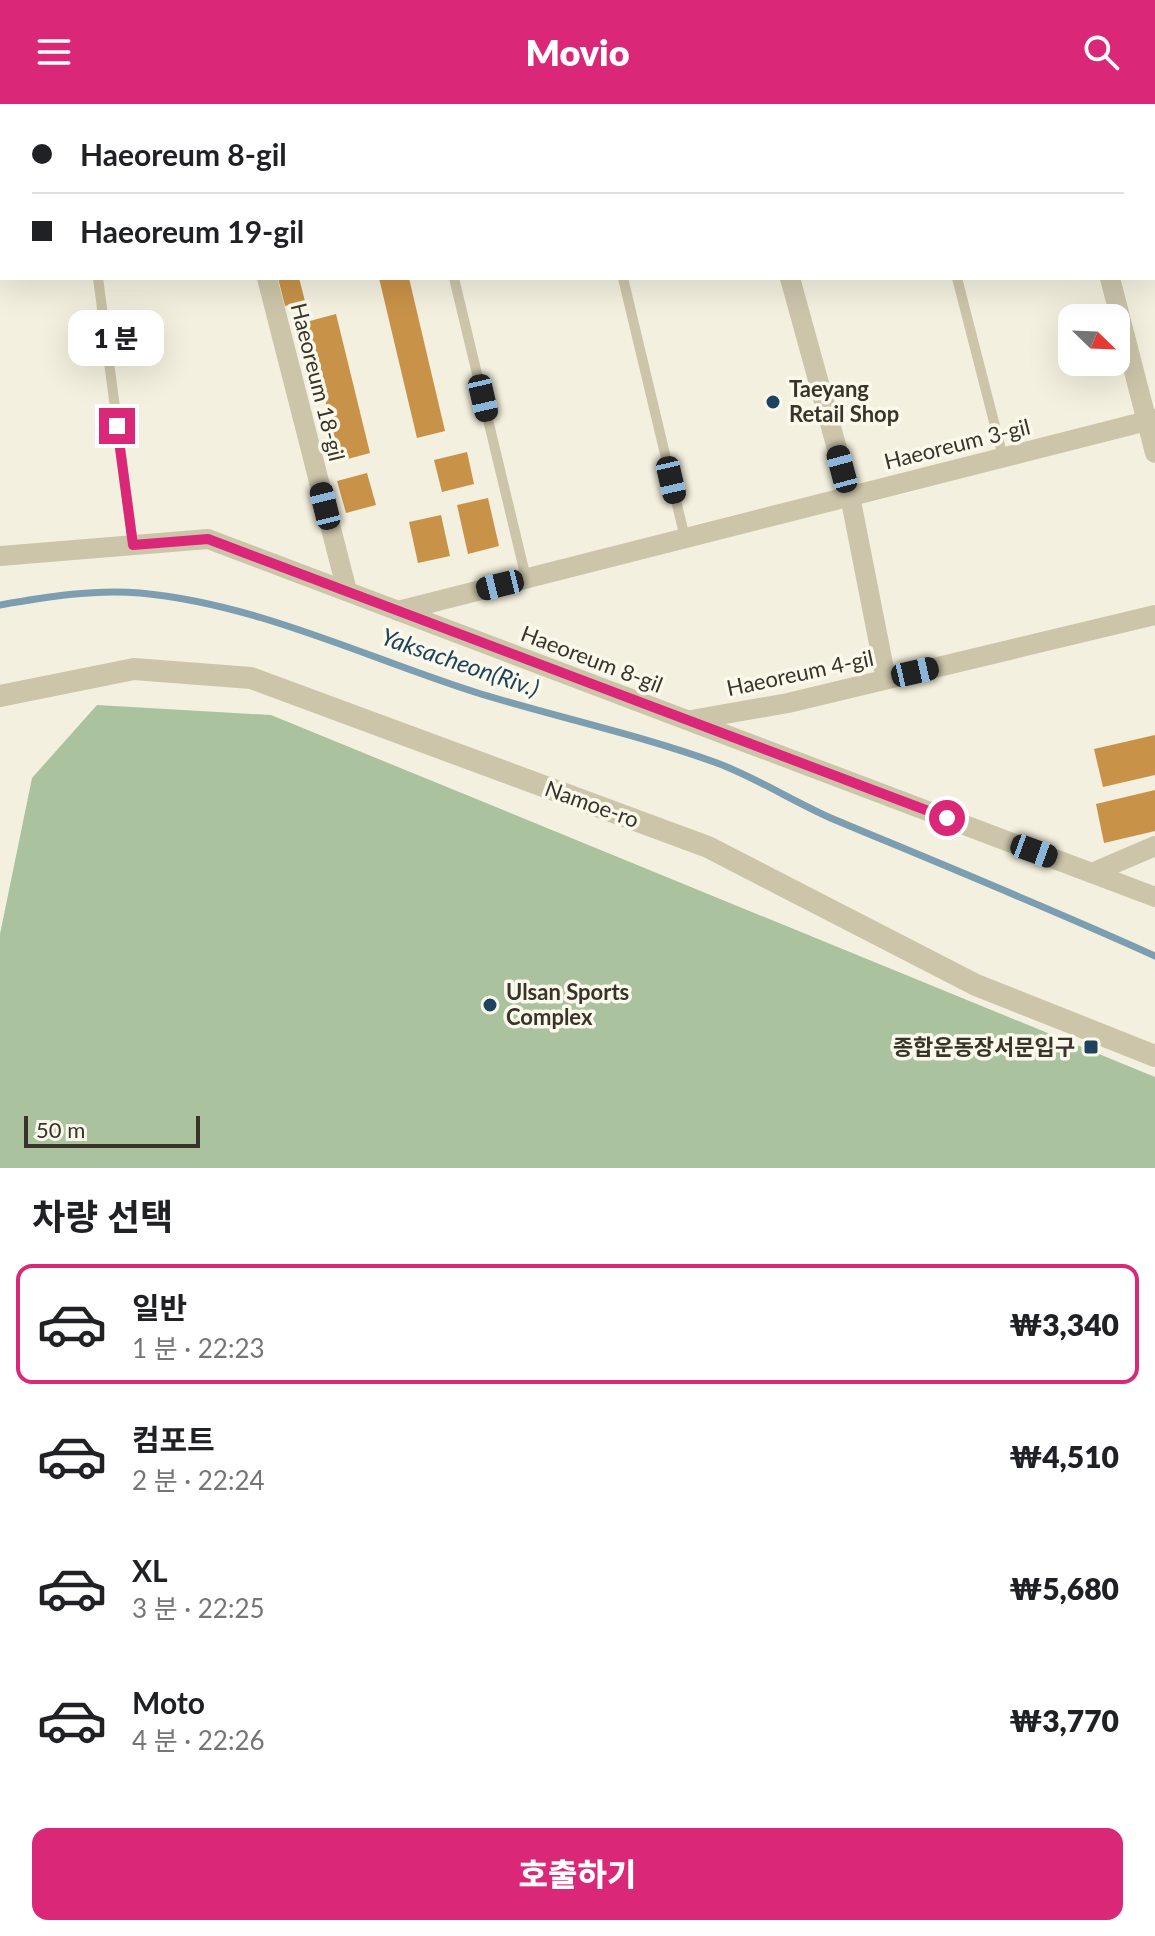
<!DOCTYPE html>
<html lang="ko">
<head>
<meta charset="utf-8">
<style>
	body { margin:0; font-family:Lato,"Noto Sans KR",sans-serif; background:#f2f2f2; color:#202124; height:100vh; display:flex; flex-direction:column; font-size:30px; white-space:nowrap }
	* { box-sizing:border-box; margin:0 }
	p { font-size:26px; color:#757577 }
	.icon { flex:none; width:44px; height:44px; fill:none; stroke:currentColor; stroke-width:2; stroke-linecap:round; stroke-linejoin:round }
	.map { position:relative; height:1064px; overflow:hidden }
	.side { display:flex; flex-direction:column; background:#fff; flex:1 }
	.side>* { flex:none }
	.top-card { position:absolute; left:0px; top:0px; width:1156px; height:176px; box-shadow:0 8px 32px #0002; display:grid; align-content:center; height:176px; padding:0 32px; background:#fff }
	.needle { width:52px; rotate:113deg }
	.fabs { position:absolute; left:1058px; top:200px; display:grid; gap:16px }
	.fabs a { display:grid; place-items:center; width:72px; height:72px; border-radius:16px; background:#fff; box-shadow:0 8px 32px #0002; font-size:40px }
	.scale { position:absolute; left:24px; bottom:20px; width:176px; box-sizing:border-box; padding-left:8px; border:4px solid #39342a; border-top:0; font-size:22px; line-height:28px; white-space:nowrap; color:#39342a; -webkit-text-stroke:6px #faf9ec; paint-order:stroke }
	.end { position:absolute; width:36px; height:36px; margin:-18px; border:10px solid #db2777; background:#fff; box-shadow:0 0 0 4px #fff }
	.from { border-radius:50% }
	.bubble { position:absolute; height:56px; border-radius:16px; background:#fff; box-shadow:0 8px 32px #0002; font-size:26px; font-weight:800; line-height:56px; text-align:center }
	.car { position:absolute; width:24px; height:48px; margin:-24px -12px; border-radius:10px; box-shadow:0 0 6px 2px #0007; background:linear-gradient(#222 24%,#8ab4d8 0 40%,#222 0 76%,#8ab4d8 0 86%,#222 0) }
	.top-card b { display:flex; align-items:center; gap:28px; height:76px; font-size:30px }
	.top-card b+b { border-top:2px solid #e0e0e0 }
	.top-card i { width:20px; height:20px; background:#202124 }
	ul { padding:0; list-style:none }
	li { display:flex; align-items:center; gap:24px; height:120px; margin:0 16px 12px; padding:0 16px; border:4px solid transparent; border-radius:16px }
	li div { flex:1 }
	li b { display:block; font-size:30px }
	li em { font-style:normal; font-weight:800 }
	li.active { border-color:#db2777 }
	li>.icon { width:72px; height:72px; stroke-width:1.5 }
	h2 { padding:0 32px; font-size:36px; line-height:96px }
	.button { display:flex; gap:16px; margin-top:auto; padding:16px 32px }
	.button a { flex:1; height:92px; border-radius:16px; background:#db2777; color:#fff; font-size:32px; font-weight:800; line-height:92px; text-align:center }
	header { display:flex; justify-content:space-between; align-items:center; height:104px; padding:0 32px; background:#db2777; color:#fff; font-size:36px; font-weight:800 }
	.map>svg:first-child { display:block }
	.green { fill:#aac39e }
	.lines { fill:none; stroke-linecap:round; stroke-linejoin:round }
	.stream { stroke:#7d9eb1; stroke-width:7 }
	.building { fill:#c89248 }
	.service { stroke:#ccc5aa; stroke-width:10 }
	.minor { stroke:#ccc5aa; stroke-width:20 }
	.tertiary { stroke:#ccc5aa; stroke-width:22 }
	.route { stroke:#db2777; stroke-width:10 }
	.poi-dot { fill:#1e435c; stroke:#faf9ec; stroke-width:3 }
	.labels { text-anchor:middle; stroke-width:7; stroke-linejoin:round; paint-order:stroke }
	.street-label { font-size:22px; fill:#39342a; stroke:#faf9ec }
	.poi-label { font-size:22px; font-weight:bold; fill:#39342a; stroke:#faf9ec; text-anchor:start }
	.water-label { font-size:24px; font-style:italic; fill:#1e435c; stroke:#faf9ec }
</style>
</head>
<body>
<header><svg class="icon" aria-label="menu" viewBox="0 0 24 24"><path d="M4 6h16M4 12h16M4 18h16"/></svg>Movio<svg class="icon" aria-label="search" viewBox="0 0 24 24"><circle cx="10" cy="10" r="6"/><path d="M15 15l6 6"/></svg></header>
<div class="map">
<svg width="1155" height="1064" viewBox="0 0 1155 1064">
	<rect width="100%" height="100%" fill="#f3f0df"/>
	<!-- green -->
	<polygon class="green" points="97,601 271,611 1155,973 1155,1064 0,1064 0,830 32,674"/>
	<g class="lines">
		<!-- stream -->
		<path class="stream" d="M 0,501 C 45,493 94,485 140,489 C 259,500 369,555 481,590 C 560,614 640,631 717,659 C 757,674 794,698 833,715 C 941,760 1049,804 1155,852"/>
	</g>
	<!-- building -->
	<g class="building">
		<polygon points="278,174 299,174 305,197 285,202"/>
		<polygon points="379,174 409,174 445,327 417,334"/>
		<polygon points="336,210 370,349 340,357 306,218"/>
		<polygon points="467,348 474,380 442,388 434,356"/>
		<polygon points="367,369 376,401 346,409 337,377"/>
		<polygon points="488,394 499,442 468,450 457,401"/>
		<polygon points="441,411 450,452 418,459 409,418"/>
		<polygon points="1155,631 1155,671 1103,683 1094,645"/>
		<polygon points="1155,686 1155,727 1104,739 1096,700"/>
	</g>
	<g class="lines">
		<!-- service -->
		<g class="service">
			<polyline points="70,0 70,2"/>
			<polyline points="413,0 414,2"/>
			<polyline points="582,0 582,2"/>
			<polyline points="913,0 914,2"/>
			<polyline points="98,174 133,441"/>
			<polyline points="454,174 526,474"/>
			<polyline points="623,174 685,434"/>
			<polyline points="957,174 1003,353"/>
		</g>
		<!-- minor -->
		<g class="minor">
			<polyline points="228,0 229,2"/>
			<polyline points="743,0 744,2"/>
			<polyline points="1065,0 1066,2"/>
			<polyline points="647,2 655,0"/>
			<polyline points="0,151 2,151"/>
			<polyline points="267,174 347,487"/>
			<polyline points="790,174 850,392 886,575"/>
			<polyline points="1110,174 1155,349"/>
			<polyline points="0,452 208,435 1155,793"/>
			<polyline points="398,507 1155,315"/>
			<polyline points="691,616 788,599 1155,511"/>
			<polyline points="1092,769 1155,742"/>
		</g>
		<!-- tertiary -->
		<polyline class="tertiary" points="0,592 134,565 251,574 708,743 976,881 1155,952"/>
	</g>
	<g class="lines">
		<!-- route -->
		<polyline class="route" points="117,322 133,441 208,435 947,714"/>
	</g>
	<!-- markers -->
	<g class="poi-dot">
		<circle cx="773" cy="298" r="8"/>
		<circle cx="490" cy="901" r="8"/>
		<rect x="1083" y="935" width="16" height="16" rx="4"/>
	</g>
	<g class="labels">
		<!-- street labels -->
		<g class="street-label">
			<text transform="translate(318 278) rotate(76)" y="8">Haeoreum 18-gil</text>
			<text transform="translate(957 340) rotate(-14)" y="8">Haeoreum 3-gil</text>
			<text transform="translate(592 555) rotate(21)" y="8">Haeoreum 8-gil</text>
			<text transform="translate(800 569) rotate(-12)" y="8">Haeoreum 4-gil</text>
			<text transform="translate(592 700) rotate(20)" y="8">Namoe-ro</text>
		</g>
		<!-- poi labels -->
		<g class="poi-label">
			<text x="789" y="293">Taeyang<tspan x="789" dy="25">Retail Shop</tspan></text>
			<text x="506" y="896">Ulsan Sports<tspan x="506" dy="25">Complex</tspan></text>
			<text x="1075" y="951" text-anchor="end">종합운동장서문입구</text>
		</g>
		<!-- water labels -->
		<g class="water-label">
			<text transform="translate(460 559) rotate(19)" y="8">Yaksacheon(Riv.)</text>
		</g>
	</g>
</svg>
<div class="fabs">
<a><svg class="needle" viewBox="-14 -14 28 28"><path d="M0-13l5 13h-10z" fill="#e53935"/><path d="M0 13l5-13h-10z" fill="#757577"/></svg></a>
</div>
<div class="scale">50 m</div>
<i class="end from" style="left:947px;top:714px"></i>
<i class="end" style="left:117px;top:322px"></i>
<div class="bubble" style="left:68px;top:206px;width:96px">1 분</div>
<i class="car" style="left:483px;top:294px;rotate:167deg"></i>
<i class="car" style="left:842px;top:365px;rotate:345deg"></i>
<i class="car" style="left:671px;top:376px;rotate:167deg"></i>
<i class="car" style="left:325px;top:402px;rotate:346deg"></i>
<i class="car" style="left:500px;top:481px;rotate:256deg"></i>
<i class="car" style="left:915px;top:568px;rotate:77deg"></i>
<i class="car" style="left:1034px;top:747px;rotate:110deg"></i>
<div class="top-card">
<b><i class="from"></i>Haeoreum 8-gil</b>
<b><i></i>Haeoreum 19-gil</b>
</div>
</div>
<section class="side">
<h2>차량 선택</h2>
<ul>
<li class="active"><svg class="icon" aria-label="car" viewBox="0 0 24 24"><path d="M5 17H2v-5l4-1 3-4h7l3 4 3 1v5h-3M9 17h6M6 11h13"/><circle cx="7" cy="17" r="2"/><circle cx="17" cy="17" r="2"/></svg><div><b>일반</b><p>1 분 · 22:23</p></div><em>₩3,340</em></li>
<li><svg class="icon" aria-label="car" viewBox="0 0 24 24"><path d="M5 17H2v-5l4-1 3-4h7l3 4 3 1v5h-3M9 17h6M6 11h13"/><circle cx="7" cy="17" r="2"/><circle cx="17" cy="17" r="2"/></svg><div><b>컴포트</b><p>2 분 · 22:24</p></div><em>₩4,510</em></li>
<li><svg class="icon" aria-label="car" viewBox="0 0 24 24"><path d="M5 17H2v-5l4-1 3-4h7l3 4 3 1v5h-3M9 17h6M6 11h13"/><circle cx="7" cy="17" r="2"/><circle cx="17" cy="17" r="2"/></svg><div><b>XL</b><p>3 분 · 22:25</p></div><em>₩5,680</em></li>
<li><svg class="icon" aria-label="car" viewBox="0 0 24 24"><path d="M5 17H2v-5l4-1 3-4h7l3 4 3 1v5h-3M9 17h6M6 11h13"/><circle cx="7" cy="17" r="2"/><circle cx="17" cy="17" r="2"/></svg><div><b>Moto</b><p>4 분 · 22:26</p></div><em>₩3,770</em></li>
</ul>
<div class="button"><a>호출하기</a></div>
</section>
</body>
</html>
